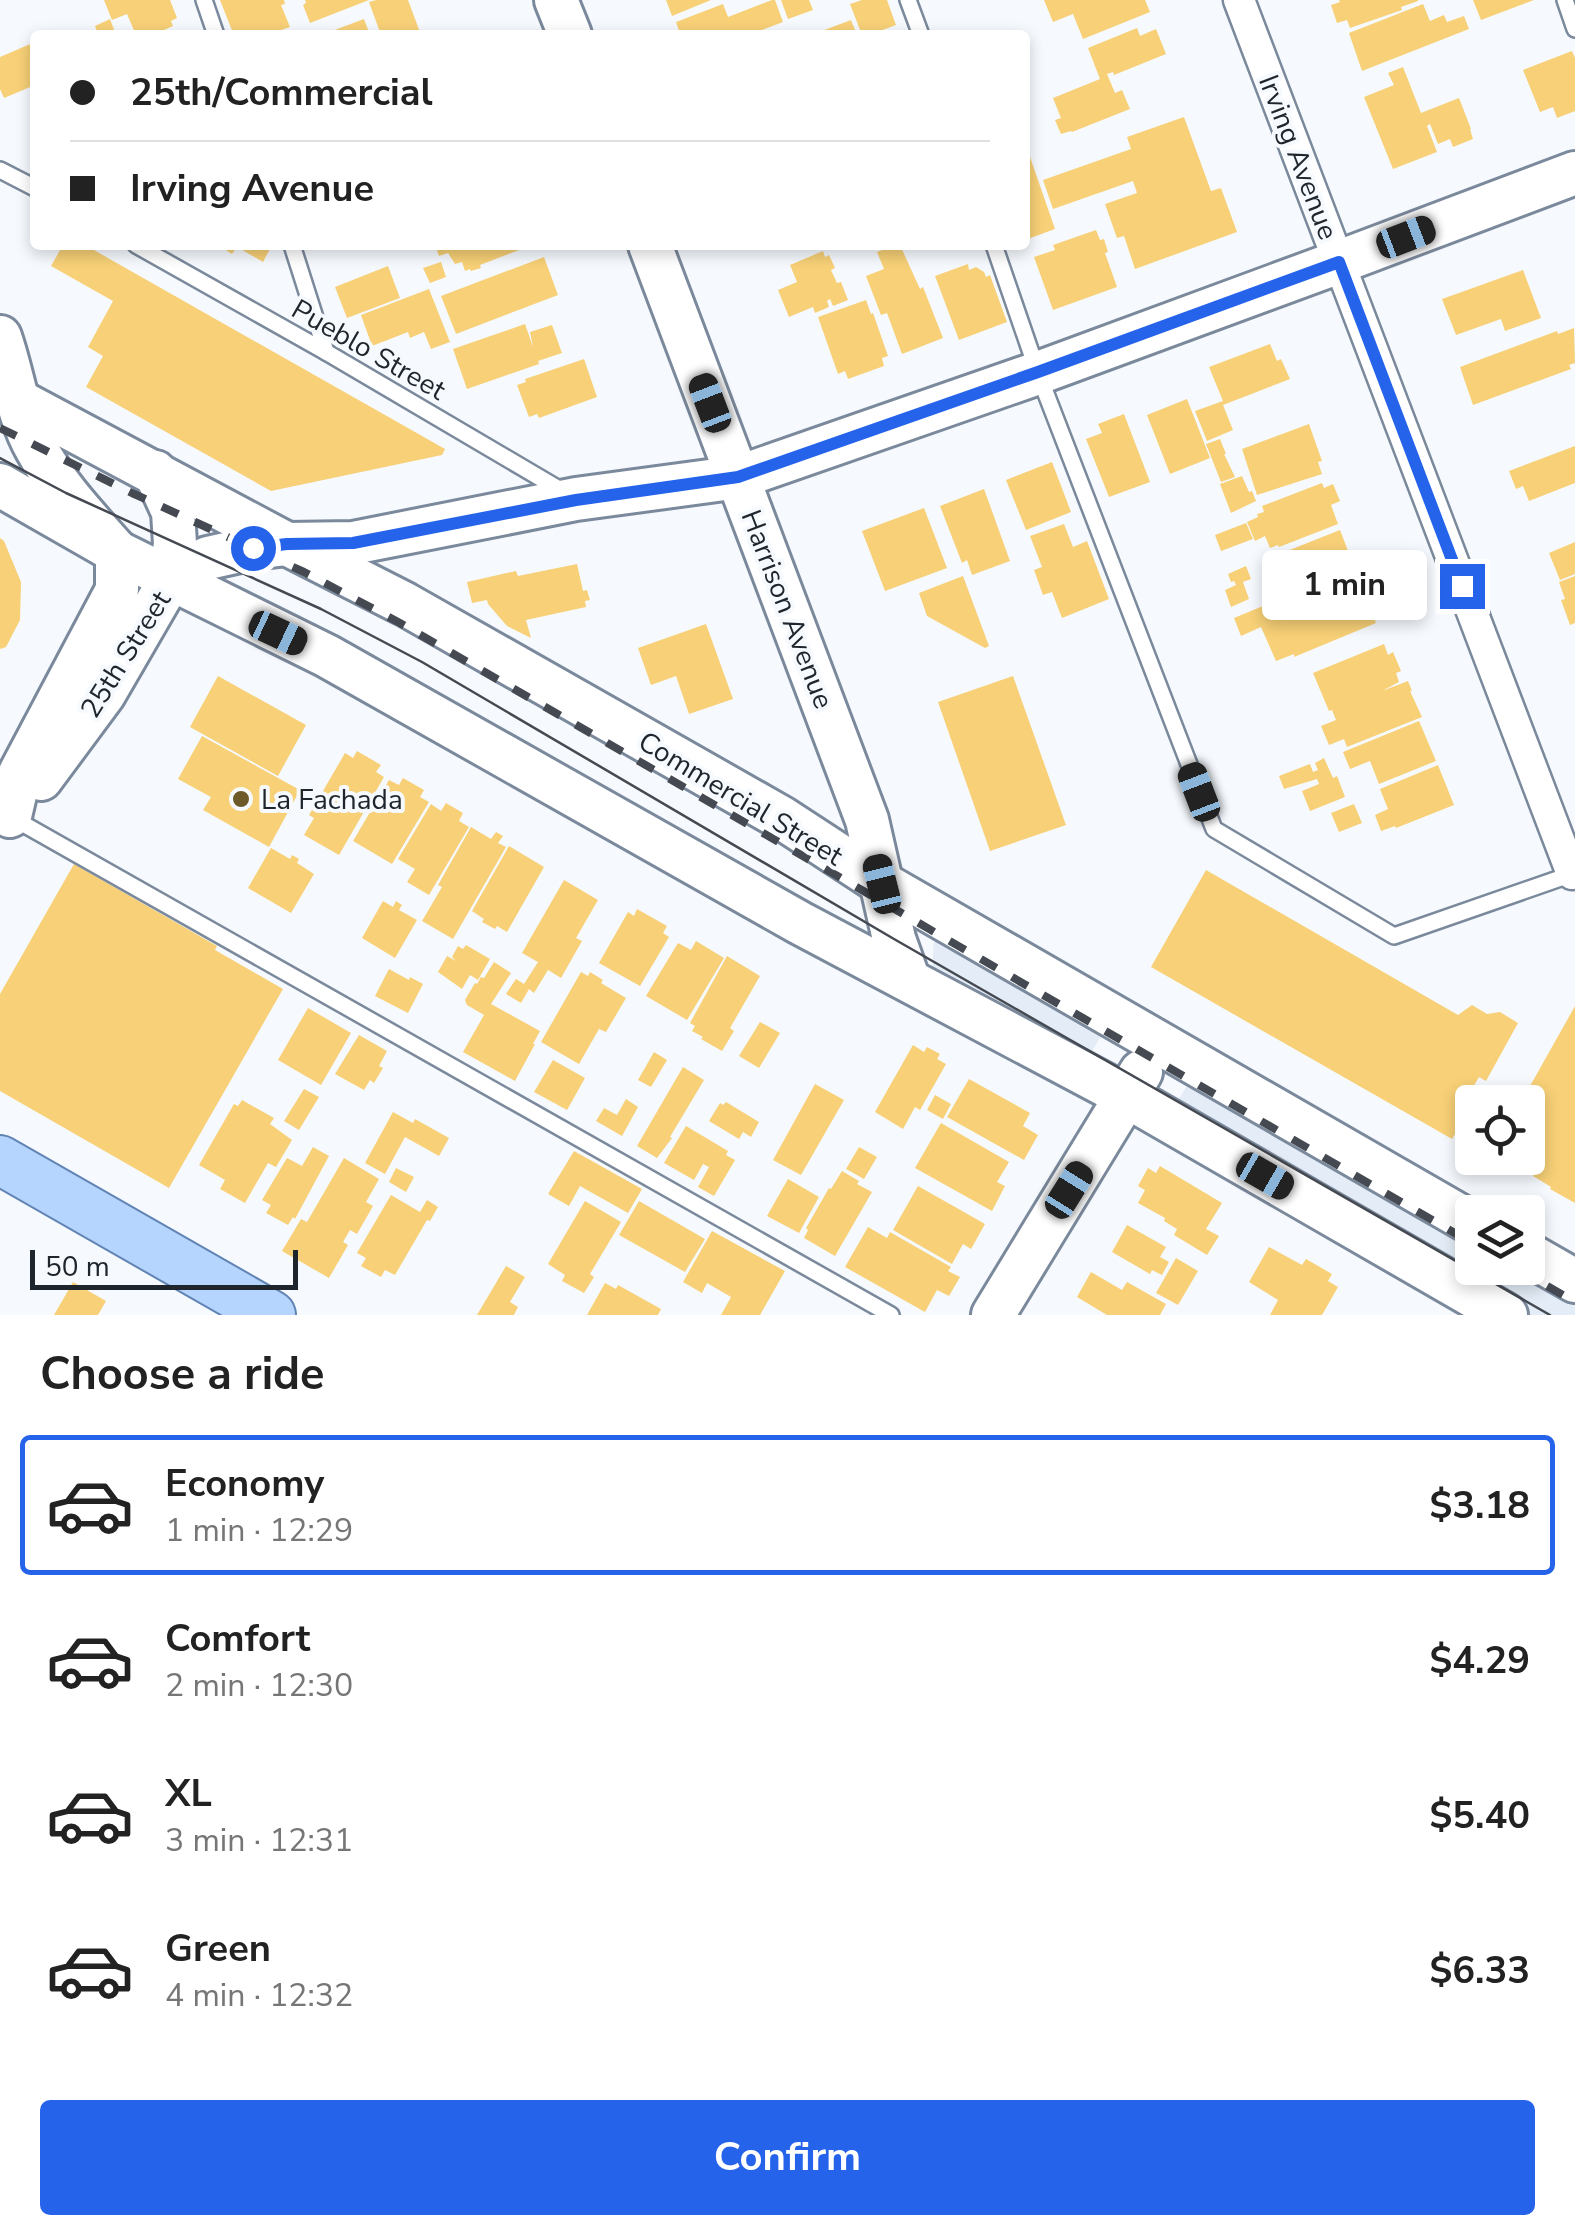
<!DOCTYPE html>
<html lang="en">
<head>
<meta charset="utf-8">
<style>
	body { margin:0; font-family:"Nunito Sans",sans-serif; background:#f2f2f2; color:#222; height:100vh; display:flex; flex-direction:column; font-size:38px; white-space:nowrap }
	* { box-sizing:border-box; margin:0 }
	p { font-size:32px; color:#767676 }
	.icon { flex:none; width:55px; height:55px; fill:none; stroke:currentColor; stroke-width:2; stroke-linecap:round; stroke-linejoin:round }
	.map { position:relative; height:1315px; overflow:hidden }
	.side { display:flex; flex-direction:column; background:#fff; flex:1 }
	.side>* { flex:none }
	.banner { position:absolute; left:30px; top:30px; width:1000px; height:220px; border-radius:10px; box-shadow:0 5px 15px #0003; display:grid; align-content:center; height:220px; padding:0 40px; background:#fff }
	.tools { position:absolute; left:1455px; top:1085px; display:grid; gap:20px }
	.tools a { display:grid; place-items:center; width:90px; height:90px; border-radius:10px; background:#fff; box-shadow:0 5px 15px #0003; font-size:50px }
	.scale { position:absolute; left:30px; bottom:25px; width:268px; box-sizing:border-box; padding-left:10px; border:5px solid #1f252d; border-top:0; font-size:28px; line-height:35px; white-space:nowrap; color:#1f252d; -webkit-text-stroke:8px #f6fafe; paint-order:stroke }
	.end { position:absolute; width:45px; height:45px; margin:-22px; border:12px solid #2563eb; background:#fff; box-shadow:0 0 0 5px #fff }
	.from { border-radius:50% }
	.bubble { position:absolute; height:70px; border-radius:10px; background:#fff; box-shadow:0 5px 15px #0003; font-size:32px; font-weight:700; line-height:70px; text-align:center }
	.car { position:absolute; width:30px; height:60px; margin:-30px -15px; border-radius:12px; box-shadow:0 0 8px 2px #0007; background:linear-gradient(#222 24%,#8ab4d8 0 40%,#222 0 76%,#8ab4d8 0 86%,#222 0) }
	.banner b { display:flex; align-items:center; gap:35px; height:95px; font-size:38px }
	.banner b+b { border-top:2px solid #e0e0e0 }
	.banner i { width:25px; height:25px; background:#222 }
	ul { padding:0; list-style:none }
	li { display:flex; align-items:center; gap:30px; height:140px; margin:0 20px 15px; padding:0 20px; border:5px solid transparent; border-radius:10px }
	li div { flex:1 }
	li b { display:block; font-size:38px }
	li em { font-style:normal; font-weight:700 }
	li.selected { border-color:#2563eb }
	li>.icon { width:90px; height:90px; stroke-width:1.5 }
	h2 { padding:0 40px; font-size:45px; line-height:120px }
	.cta { display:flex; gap:20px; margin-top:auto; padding:20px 40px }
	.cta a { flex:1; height:115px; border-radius:10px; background:#2563eb; color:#fff; font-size:40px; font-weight:700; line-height:115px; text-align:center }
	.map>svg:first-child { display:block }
	.built { fill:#e4edf7 }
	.building { fill:#f7d077 }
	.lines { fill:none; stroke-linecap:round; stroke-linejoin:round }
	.lane-casing { stroke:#7b899c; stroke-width:20 }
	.street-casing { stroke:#7b899c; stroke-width:35 }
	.secondary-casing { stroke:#7b899c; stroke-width:48 }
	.primary-casing { stroke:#6084b4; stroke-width:52 }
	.lane { stroke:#fff; stroke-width:15 }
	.street { stroke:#fff; stroke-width:30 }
	.secondary { stroke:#fff; stroke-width:42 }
	.primary { stroke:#b5d4fe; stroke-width:48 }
	.tram { stroke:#454a52; stroke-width:2.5 }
	.rail { stroke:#454a52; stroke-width:8; stroke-dasharray:18 18; stroke-linecap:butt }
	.route { stroke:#2563eb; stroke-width:12 }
	.poi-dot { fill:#6e5928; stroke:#f6fafe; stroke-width:4 }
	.labels { text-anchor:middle; stroke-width:8; stroke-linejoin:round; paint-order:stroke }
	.street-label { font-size:28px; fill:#1f252d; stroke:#f6fafe }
	.poi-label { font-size:28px; fill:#1f252d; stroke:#f6fafe; text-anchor:start }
</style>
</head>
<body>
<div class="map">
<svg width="1575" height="1315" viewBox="0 0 1575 1315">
	<rect width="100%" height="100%" fill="#f6fafe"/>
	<!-- built -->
	<g class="built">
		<polygon points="935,924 1108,1024 1087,1060 932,971"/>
		<polygon points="1195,1072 1472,1231 1472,1268 1528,1268 1575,1290 1575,1315 1530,1315 1173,1109"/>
	</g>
	<!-- building -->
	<g class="building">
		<polygon points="104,0 170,0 177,18 171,21 173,26 153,35 136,35 127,14 112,20"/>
		<polygon points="220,0 284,0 285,4 281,5 290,27 267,35 242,35 240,30 233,33"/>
		<polygon points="305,0 369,0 310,23 303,5 306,3"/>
		<polygon points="376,0 408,0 421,35 381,35 369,2"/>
		<polygon points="666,0 711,0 672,16"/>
		<polygon points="772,0 775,0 783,22 749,35 667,35 679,31 676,22 723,4 728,17"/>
		<polygon points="781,0 809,0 813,10 788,19"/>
		<polygon points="862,0 887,0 896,25 869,35 862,35 850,4"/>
		<polygon points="1044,0 1145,0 1150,12 1083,39 1073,14 1053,22"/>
		<polygon points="1339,0 1418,0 1418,1 1401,7 1402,10 1350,28 1347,20 1337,23 1331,5 1340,2"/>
		<polygon points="1473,0 1534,0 1481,20"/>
		<polygon points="1423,4 1430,21 1444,15 1447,22 1464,16 1469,29 1362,71 1349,33"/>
		<polygon points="110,19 116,35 98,35 95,26"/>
		<polygon points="364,19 370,35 334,35 332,31"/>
		<polygon points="851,20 857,35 811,35"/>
		<polygon points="1137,28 1140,36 1156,29 1166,54 1114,75 1113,72 1107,74 1115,93 1122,90 1130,109 1072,132 1071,131 1061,134 1055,120 1061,118 1053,98 1100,79 1088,48"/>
		<polygon points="35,42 35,85 4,98 0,89 0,57"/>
		<polygon points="1572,51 1575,58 1575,111 1557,118 1553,107 1540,112 1523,70"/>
		<polygon points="1403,67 1421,113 1459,98 1471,129 1470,129 1473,139 1453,147 1450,139 1438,144 1430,124 1427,126 1437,152 1393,169 1364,97 1394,85 1388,73"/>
		<polygon points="1184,117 1211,191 1221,188 1237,232 1135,269 1124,236 1117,238 1105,204 1137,193 1133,181 1053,209 1043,180 1131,149 1127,137"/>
		<polygon points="1029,154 1055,229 1025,240 1025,155"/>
		<polygon points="1096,230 1100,240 1104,239 1108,252 1105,253 1117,287 1053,310 1034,257 1055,250 1053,245"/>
		<polygon points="63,245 85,245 445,449 442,455 271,491 86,387 103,356 88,347 113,301 51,266"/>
		<polygon points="218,245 272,245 263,262 237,247 232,254"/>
		<polygon points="435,245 532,245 480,265 481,268 471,271 470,269 465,271 462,262 455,264 448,253 439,256"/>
		<polygon points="896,245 900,245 920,289 923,287 943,338 902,354 887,313 881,315 866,276 884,269 877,252"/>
		<polygon points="823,251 825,257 829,255 835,268 831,270 837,283 841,282 848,300 833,306 830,299 827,301 829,307 815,313 813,307 789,317 778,290 797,282 790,265"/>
		<polygon points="544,257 558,295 456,334 441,296"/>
		<polygon points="441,262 446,277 430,283 423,268"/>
		<polygon points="968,264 969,270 976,267 984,272 986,277 990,275 1007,322 959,340 935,276"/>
		<polygon points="388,266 400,298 347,318 335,287"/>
		<polygon points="1523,270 1541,318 1505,331 1501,319 1456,335 1442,299"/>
		<polygon points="429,289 450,342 431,349 424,332 410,338 408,332 372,346 361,315"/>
		<polygon points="866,300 871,314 873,313 888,356 882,358 884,366 848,379 845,371 838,374 818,317"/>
		<polygon points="525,324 533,347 530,332 552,325 562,353 538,361 539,364 467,389 453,349"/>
		<polygon points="1574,328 1575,363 1569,365 1571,369 1473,405 1460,367 1557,331 1558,334"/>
		<polygon points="1270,344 1277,361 1281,359 1290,379 1223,405 1233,430 1207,441 1195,411 1223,401 1209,367"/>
		<polygon points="584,359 597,397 539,418 537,414 529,417 517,385 526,382 525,379"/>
		<polygon points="1187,399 1210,458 1170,474 1147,415"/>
		<polygon points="1124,414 1150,482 1109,497 1086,439 1102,433 1098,424"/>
		<polygon points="1309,424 1322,461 1318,462 1322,474 1257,495 1242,449"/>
		<polygon points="1220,439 1226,454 1224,454 1235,477 1221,482 1206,444"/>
		<polygon points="1575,446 1575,483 1529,501 1523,486 1516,489 1509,471"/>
		<polygon points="1052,462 1071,512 1026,530 1006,480"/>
		<polygon points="1242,476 1249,492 1252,491 1256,501 1231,513 1220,484"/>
		<polygon points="1322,483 1324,488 1333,484 1340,501 1331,505 1338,524 1279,547 1278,545 1270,548 1265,536 1255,541 1247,522 1258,517 1257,514 1264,512 1262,506"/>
		<polygon points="984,489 1010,561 972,575 967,560 962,563 940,506"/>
		<polygon points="924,508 947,568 885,591 862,531"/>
		<polygon points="1246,523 1253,539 1221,551 1215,535"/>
		<polygon points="1064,524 1073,547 1087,541 1109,599 1062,618 1052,592 1043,595 1034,570 1042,567 1030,536"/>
		<polygon points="1340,530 1355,569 1291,594 1277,555"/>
		<polygon points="0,538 4,541 21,582 20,620 6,647 0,649"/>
		<polygon points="1575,542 1575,574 1560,580 1549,553"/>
		<polygon points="577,564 583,591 587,590 590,600 585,601 586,607 526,620 531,638 507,626 488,604 487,600 472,603 467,582 516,571 518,576"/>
		<polygon points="1246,566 1251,579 1243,582 1249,599 1231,607 1225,590 1236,585 1234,581 1231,582 1228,574"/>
		<polygon points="963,576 989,646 985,648 927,616 919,593"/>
		<polygon points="1575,576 1575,623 1570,625 1561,600 1565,599 1559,582"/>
		<polygon points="1360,586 1376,623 1294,657 1294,654 1276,661 1261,627 1241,636 1234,618 1287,596 1295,614"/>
		<polygon points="706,624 733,699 689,714 676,676 651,685 638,648"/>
		<polygon points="1384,644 1388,655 1393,652 1401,671 1396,673 1399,682 1382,691 1408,681 1412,691 1410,691 1422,717 1347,747 1344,739 1329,745 1321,726 1336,720 1332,710 1329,711 1313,673"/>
		<polygon points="218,676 306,725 278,776 190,727"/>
		<polygon points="1013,676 1066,825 990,851 938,702"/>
		<polygon points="1419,721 1436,761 1379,784 1370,761 1350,769 1343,752"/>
		<polygon points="202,736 300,790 269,847 203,810 211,797 178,779"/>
		<polygon points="357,751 381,765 376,772 384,777 339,855 304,835 314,818 309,815 345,753 353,758"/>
		<polygon points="1324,758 1333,778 1337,776 1345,797 1310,811 1302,791 1319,784 1317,779 1284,789 1279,776 1310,764 1313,772 1318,770 1315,763"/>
		<polygon points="1438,765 1454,805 1396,828 1395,826 1381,831 1375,815 1388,809 1380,789"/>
		<polygon points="403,778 424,790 420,797 429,802 392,864 353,841 389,780 399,785"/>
		<polygon points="446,803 463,813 459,821 469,827 429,895 407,882 415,869 398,859 431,804 441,811"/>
		<polygon points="1354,804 1362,823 1339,832 1331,813"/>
		<polygon points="471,827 491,839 496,832 503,836 498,843 506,847 453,939 422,921 442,887 438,885"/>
		<polygon points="509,846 544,867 507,932 497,926 495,929 482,922 484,919 472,911"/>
		<polygon points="271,848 290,859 292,855 299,859 297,863 314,874 291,913 248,888"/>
		<polygon points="74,864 217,946 215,950 283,989 169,1188 0,1091 0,994"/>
		<polygon points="1206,870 1458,1015 1472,1005 1487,1014 1500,1012 1518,1023 1486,1081 1479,1077 1457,1115 1464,1119 1452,1139 1151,967"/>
		<polygon points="564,880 598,900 576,938 582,941 561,978 548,970 534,993 529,989 521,1003 506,994 516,979 524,984 538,962 522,953"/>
		<polygon points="383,901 393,907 396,901 402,905 399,910 417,920 395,958 362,938"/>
		<polygon points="637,909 667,926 663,933 669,937 640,986 599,963 628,912 634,916"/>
		<polygon points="696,941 724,958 687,1020 646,996 678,943 691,950"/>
		<polygon points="466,945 490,959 478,980 470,975 462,989 438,972 447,956 456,961 452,957 458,946 463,949"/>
		<polygon points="727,956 760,976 730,1028 734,1031 722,1051 701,1039 703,1037 692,1031 695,1026 690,1023"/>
		<polygon points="494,962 511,973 491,1004 540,1031 533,1044 535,1044 515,1081 463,1052 484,1015 467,1005 465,1000 475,983 477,984 481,977 484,978"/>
		<polygon points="389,969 409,980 410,977 423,984 408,1013 375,996"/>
		<polygon points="581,972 588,976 590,972 603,980 601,983 626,998 606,1032 599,1029 579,1064 541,1042"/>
		<polygon points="1575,1006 1575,1203 1550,1189 1551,1187 1533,1176 1537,1171 1513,1158 1528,1158 1528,1102 1521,1102"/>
		<polygon points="308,1008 351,1033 321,1085 278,1060"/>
		<polygon points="760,1022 780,1033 759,1068 739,1056"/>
		<polygon points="359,1035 387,1051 379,1066 383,1068 374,1083 370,1080 364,1090 335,1074"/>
		<polygon points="913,1045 924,1052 927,1047 940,1054 937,1059 946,1064 920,1110 915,1107 903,1129 875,1112"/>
		<polygon points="654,1052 667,1060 651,1087 638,1080"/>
		<polygon points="553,1060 585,1078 567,1110 534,1092"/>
		<polygon points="683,1067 704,1080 670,1137 672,1138 657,1158 637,1146"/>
		<polygon points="969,1079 1030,1113 1023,1126 1038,1135 1024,1160 947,1117"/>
		<polygon points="815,1084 844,1100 801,1175 773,1160"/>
		<polygon points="304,1089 319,1097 299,1130 284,1121"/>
		<polygon points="935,1095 951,1104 943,1119 927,1110"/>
		<polygon points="626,1099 638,1107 622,1136 596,1121 604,1108 617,1115"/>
		<polygon points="242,1100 274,1118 270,1124 292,1140 276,1167 268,1163 245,1203 220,1189 225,1180 199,1165 234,1104 238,1106"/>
		<polygon points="726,1102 759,1122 751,1137 743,1132 739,1139 709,1121 720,1103 723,1105"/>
		<polygon points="393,1112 413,1123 415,1119 449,1138 439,1156 405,1137 385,1174 365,1163"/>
		<polygon points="941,1123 1009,1162 997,1182 1005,1186 992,1211 915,1168"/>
		<polygon points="686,1126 728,1151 726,1155 735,1160 714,1196 698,1187 709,1167 703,1164 694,1180 664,1163"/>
		<polygon points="313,1147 329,1156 295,1219 293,1217 288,1225 266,1213 271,1205 262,1200 287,1158 302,1166"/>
		<polygon points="859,1147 877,1157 864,1179 846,1169"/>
		<polygon points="574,1151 642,1189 628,1213 580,1186 569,1206 548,1194"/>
		<polygon points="344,1158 379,1179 366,1202 373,1206 357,1234 350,1230 343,1242 348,1245 329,1278 282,1251 301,1219 307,1222"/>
		<polygon points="1160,1166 1222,1203 1206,1229 1219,1236 1207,1255 1174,1235 1177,1229 1164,1221 1165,1218 1138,1203 1145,1190 1138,1186 1148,1168 1156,1173"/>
		<polygon points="396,1168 414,1177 406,1192 389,1182"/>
		<polygon points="842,1171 859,1181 857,1184 872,1192 835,1256 804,1238 808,1230 806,1228 829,1188 831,1189"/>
		<polygon points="788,1179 819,1197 799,1233 767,1216"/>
		<polygon points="918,1186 985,1224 971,1249 963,1244 952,1264 893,1230"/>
		<polygon points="391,1195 420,1212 427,1200 438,1207 430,1221 427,1220 395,1275 385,1270 381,1277 361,1266 366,1258 357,1253"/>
		<polygon points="585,1201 621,1222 590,1274 594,1277 584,1293 562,1281 565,1275 548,1264"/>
		<polygon points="639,1201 705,1239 685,1272 619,1235"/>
		<polygon points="1127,1225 1166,1247 1160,1257 1169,1262 1162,1275 1152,1270 1150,1274 1112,1252"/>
		<polygon points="868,1227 887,1238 890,1232 951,1267 948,1271 960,1277 949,1296 937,1290 925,1312 845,1267"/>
		<polygon points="712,1231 785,1271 760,1315 721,1315 731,1297 707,1283 702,1293 683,1282"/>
		<polygon points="1269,1247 1302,1265 1306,1259 1332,1274 1328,1281 1338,1287 1322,1315 1270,1315 1278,1300 1249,1282"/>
		<polygon points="1176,1258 1198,1271 1178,1305 1156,1293"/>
		<polygon points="506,1266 525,1277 510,1302 518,1307 514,1315 477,1315"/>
		<polygon points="1091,1272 1122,1290 1127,1282 1166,1304 1160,1315 1107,1315 1077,1297"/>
		<polygon points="73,1282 106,1301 98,1315 54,1315"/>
		<polygon points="605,1283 616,1289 618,1285 661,1309 658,1315 587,1315"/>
	</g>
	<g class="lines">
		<!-- lane casing -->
		<g class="lane-casing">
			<g id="lane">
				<polyline points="204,0 216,35"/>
				<polyline points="908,0 921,35"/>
				<polyline points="1565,0 1575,29"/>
				<polyline points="0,170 35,188"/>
				<polyline points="136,245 326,352 564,492"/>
				<polyline points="292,245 326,352"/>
				<polyline points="994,245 1038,373 1214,829 1394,936 1575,873"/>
				<polyline points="11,817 891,1315"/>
			</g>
		</g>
		<!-- street casing -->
		<g class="street-casing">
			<polyline id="street" points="1239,0 1572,874"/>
		</g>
		<!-- secondary casing -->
		<g class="secondary-casing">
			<g id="secondary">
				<polyline points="556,0 570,35"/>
				<polyline points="650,245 867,820 894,939 908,978"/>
				<path d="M 0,337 C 13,374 17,414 36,448 C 57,487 88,519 117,552 L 117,590 L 20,773 L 10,816"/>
				<polyline points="0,391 287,544 405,604 782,818 883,884 1472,1223"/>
				<polyline points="0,485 117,552 327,656 800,923 1128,1097 1506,1315"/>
				<polyline points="170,580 208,558 253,548 287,544 353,543 576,499 739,477 1038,373 1339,262 1575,173"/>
				<polyline points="41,779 104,694 170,580 175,544 173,512 155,472"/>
				<polyline points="1528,1254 1575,1281"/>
				<polyline points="993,1315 1141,1072"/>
			</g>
		</g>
		<!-- primary casing -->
		<g class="primary-casing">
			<polyline id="primary" points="0,1160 271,1315"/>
		</g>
		<!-- lane -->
		<use href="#lane" class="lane"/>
		<!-- street -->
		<use href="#street" class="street"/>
		<!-- secondary -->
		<use href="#secondary" class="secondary"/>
		<!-- primary -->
		<use href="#primary" class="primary"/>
		<!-- tram -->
		<polyline class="tram" points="0,458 66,493 321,609 422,662 894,939 1550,1315"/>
		<!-- rail -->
		<g class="rail">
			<polyline points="0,428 132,493 304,572 400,623 1472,1243"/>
			<polyline points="1516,1268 1575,1302"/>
		</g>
	</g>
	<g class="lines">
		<!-- route -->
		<polyline class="route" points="253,548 287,544 353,543 576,500 738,477 1038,372 1339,262 1462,586"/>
	</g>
	<!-- markers -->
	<circle class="poi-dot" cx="241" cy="799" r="10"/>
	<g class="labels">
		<!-- street labels -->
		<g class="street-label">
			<text transform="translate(1299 157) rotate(69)" y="10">Irving Avenue</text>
			<text transform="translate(369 349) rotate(30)" y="10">Pueblo Street</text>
			<text transform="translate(788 609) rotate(69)" y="10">Harrison Avenue</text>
			<text transform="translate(125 654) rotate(-58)" y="10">25th Street</text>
			<text transform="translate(741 798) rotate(31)" y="10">Commercial Street</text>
		</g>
		<!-- poi labels -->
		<g class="poi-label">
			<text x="261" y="809">La Fachada</text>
		</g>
	</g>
</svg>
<div class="tools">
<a><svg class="icon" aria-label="locate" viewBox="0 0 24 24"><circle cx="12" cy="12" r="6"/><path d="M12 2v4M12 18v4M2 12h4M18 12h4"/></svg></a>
<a><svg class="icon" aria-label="layers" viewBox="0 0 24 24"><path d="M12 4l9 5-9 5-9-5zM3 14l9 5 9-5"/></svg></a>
</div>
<div class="scale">50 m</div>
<i class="end from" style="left:253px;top:548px"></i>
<i class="end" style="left:1462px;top:586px"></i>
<div class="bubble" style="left:1262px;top:550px;width:165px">1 min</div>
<i class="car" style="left:1406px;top:237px;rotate:69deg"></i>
<i class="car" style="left:710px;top:403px;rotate:339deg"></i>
<i class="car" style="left:278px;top:633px;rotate:115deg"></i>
<i class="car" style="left:1199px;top:792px;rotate:339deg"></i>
<i class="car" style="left:882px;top:884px;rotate:346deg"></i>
<i class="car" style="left:1265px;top:1176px;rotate:120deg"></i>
<i class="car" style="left:1069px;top:1190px;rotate:32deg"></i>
<div class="banner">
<b><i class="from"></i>25th/Commercial</b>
<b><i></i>Irving Avenue</b>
</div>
</div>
<section class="side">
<h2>Choose a ride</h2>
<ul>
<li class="selected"><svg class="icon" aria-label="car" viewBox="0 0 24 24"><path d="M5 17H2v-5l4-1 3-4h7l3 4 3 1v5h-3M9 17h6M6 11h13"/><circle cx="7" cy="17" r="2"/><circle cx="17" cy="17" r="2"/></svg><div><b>Economy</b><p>1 min · 12:29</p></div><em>$3.18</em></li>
<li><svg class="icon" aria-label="car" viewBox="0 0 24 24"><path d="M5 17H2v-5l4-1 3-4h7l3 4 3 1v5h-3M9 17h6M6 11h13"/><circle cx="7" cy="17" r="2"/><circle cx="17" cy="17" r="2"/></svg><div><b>Comfort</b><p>2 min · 12:30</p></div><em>$4.29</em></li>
<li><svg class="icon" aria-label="car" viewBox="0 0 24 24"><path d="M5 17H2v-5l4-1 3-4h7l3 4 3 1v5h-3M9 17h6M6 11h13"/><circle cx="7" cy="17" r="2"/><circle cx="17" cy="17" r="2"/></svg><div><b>XL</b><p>3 min · 12:31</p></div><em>$5.40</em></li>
<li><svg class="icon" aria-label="car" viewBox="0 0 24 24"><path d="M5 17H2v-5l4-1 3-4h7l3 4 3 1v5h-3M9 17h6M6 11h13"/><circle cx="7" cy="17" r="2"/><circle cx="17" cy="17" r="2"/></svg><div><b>Green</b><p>4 min · 12:32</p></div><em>$6.33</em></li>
</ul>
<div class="cta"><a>Confirm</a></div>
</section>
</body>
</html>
